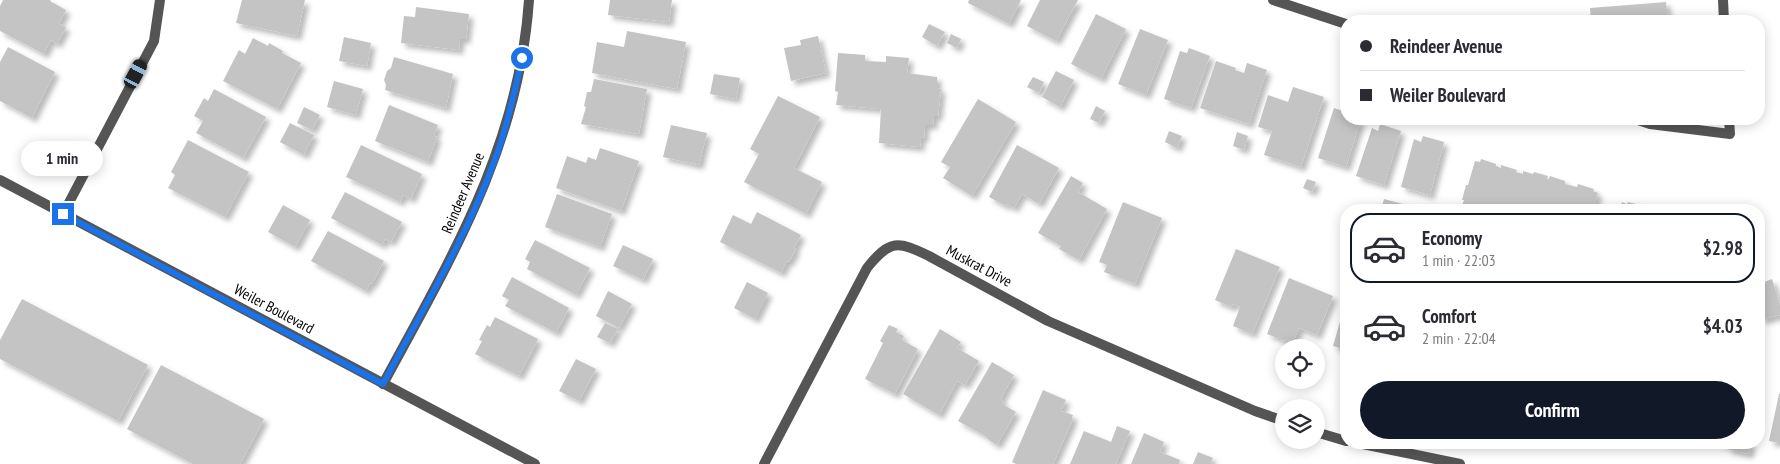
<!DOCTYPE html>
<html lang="en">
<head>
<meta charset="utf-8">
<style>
	body { margin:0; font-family:"PT Sans Narrow",sans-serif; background:#f2f2f3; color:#2b2b33; height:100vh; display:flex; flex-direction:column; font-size:19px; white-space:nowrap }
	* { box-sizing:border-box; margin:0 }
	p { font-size:16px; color:#7c7c81 }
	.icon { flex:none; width:28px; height:28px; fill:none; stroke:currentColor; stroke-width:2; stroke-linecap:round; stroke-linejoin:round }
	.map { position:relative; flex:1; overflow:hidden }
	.panel { position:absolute; left:1340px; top:204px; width:425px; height:245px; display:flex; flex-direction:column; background:#fff; border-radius:20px; box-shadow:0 2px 12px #0003 }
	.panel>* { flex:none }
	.top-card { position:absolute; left:1340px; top:15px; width:425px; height:110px; border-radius:20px; box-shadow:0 2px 12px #0003; display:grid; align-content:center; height:110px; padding:0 20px; background:#fff }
	.controls { position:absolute; left:1275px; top:339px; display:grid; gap:10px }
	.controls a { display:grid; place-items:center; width:50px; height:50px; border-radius:50%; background:#fff; box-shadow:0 2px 12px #0003; font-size:25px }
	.end { position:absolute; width:22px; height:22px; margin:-11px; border:6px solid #1a73e8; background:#fff; box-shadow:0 0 0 2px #fff }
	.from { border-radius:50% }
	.bubble { position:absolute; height:35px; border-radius:18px; background:#fff; box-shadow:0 2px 12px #0003; font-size:16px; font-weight:700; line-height:35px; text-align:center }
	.car { position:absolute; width:15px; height:30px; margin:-15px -8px; border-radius:6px; box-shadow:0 0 4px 1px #0007; background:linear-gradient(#222 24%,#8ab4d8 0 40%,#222 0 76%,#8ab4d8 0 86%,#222 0) }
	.top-card b { display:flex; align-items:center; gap:18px; height:48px; font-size:19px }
	.top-card b+b { border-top:1px solid #e1e1e2 }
	.top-card i { width:12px; height:12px; background:#2b2b33 }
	ul { padding:9px 0 0; list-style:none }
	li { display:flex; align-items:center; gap:15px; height:70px; margin:0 10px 8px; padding:0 10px; border:2px solid transparent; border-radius:20px }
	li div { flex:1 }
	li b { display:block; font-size:19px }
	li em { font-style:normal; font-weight:700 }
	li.selected { border-color:#111827 }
	li>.icon { width:45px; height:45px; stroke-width:1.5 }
	.button { display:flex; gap:10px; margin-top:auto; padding:10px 20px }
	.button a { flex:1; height:58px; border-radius:30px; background:#111827; color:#fff; font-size:20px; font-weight:700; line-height:58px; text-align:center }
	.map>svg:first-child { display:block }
	.building { fill:#c4c4c4; filter:url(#shadow) }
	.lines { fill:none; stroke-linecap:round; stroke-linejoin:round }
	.minor { stroke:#555; stroke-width:10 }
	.route { stroke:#1a73e8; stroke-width:6 }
	.labels { text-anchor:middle; stroke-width:4; stroke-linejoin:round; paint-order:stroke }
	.street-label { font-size:15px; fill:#000; stroke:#fff }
</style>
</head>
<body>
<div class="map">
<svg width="1780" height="464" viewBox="0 0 1780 464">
	<defs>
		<filter id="shadow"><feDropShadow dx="4.5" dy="4.5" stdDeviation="2.5" flood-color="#0004"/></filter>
	</defs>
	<rect width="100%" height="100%" fill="#fff"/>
	<!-- building -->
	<g class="building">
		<polygon points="3,0 51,0 50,1 66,10 59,24 66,27 57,44 51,40 44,54 0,31 0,6"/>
		<polygon points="242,0 305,0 297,36 236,23"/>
		<polygon points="610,0 672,0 669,22 608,15"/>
		<polygon points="969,0 1021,0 1009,24 968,3"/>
		<polygon points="1040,0 1078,0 1056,41 1027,26"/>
		<polygon points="1666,2 1668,21 1591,21 1590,8"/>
		<polygon points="416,7 469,14 466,39 460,39 459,50 401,43 404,16 415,17"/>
		<polygon points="1096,14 1126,29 1101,79 1071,64"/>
		<polygon points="929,24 945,32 937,46 922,37"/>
		<polygon points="1140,29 1168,40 1146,95 1118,84"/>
		<polygon points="627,31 686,42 677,89 592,73 597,42 624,47"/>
		<polygon points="951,34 961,39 957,48 947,43"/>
		<polygon points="818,36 826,73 791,81 784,48 801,45 800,40"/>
		<polygon points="344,37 371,43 367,66 339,61"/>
		<polygon points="253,38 268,46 269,43 283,51 282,53 301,63 277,109 223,81 239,50 245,54"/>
		<polygon points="8,47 55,72 32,118 0,101 0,62"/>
		<polygon points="1189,48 1210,56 1191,108 1164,99 1180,51 1187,53"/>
		<polygon points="838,53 865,55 865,61 886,62 886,56 909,58 907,73 937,77 937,88 941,89 938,116 934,116 933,125 925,125 924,138 921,137 920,147 879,143 881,109 836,105 838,92 835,91"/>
		<polygon points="394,57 453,74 446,108 385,90 386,85 384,80 387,71 391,68"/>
		<polygon points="1216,61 1236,68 1235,70 1244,73 1247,63 1267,70 1249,124 1200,108"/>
		<polygon points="1056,71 1074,80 1060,107 1042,97"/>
		<polygon points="714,74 740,78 736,99 710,94"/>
		<polygon points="1033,77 1044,82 1039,93 1027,87"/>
		<polygon points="594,79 647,89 639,134 581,124 586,107 584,106 587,92 591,92"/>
		<polygon points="334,81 363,89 356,115 327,107"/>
		<polygon points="1293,87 1324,97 1301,167 1264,155 1272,131 1258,127 1268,95 1288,102"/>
		<polygon points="214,89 266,117 243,158 196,133 203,121 194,116 204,98 208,101"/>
		<polygon points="778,96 820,117 794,168 822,182 806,214 744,182 759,154 750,149"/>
		<polygon points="978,99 1016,122 972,196 943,178 950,167 941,162"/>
		<polygon points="389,105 438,125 434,136 437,137 428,162 375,141"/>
		<polygon points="1096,106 1105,111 1099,123 1090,119"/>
		<polygon points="304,107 320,115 312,130 297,123"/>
		<polygon points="1334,108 1346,112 1346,119 1361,119 1346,167 1318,158"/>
		<polygon points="290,123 314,135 304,155 280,142"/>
		<polygon points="1380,124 1401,131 1384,185 1356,176 1372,128 1378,131"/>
		<polygon points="671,125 707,133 699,165 663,157"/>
		<polygon points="1169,131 1182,136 1177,148 1165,142"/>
		<polygon points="1237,132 1248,136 1244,150 1233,146"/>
		<polygon points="1423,136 1444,142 1430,195 1401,187 1414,139 1421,142"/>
		<polygon points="188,140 249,172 225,217 168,188 175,175 171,172"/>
		<polygon points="361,145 422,174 411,199 403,195 400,202 346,177"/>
		<polygon points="1017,145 1059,168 1039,204 1022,194 1014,208 1007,204 1006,206 989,197"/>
		<polygon points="600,148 639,161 621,211 556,188 567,156 586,163 588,157 596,160"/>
		<polygon points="1481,159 1496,164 1496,166 1501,168 1501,165 1517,170 1516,172 1523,174 1523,171 1533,174 1534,172 1548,176 1547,179 1549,179 1550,176 1565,181 1565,184 1577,187 1578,184 1594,189 1593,191 1598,193 1593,210 1461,210 1464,200 1462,200 1466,185 1468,185 1475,161 1480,162"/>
		<polygon points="1071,176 1083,183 1078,192 1107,209 1079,260 1059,249 1061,246 1038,233"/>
		<polygon points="1307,179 1316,182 1312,192 1303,188"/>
		<polygon points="345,192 402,222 391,242 385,239 382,245 331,218"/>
		<polygon points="557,194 612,214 600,247 545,227"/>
		<polygon points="1384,199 1403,204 1402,210 1381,210"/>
		<polygon points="1123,202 1162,218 1135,284 1104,272 1107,265 1099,262"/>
		<polygon points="1622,202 1627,204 1628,202 1644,206 1643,210 1620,210"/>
		<polygon points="283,205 310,220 295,247 268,232"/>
		<polygon points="757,212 801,235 794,248 796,249 789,262 787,261 781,273 720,242 733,215 751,224"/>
		<polygon points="328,231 384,261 372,284 370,283 366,291 311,261"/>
		<polygon points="535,240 590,268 576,295 527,269 530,262 525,259"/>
		<polygon points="623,245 653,259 643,280 613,266"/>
		<polygon points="1236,249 1280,267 1252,334 1233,326 1240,307 1233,304 1231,307 1215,300"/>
		<polygon points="512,277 569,308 556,333 505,306 509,300 502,296"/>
		<polygon points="1289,278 1333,296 1317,335 1299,328 1293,342 1286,339 1285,341 1267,334"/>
		<polygon points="1772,279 1780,305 1780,315 1761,320 1759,312 1759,284"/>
		<polygon points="747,282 768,293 755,319 734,308"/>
		<polygon points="608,291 632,304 619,328 596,316"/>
		<polygon points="22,299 148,365 118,421 0,359 0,340"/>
		<polygon points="1346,301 1346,350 1333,346"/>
		<polygon points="495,317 538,339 519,376 475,354 482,341 479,340 487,325 490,327"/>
		<polygon points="605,323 618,329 610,343 597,337"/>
		<polygon points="889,325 898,329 896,332 904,336 902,340 918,349 895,394 865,379 883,343 880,341"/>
		<polygon points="940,329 961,342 957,348 979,361 965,385 957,381 939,415 903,394"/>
		<polygon points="576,359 596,369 579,401 559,391"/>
		<polygon points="992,362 1014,375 1001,398 1004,405 1016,412 997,445 986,438 987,437 958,421"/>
		<polygon points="161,365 264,419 240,464 193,464 127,429"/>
		<polygon points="1043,390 1066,400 1061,411 1073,415 1072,418 1073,419 1053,464 1016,464 1012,462"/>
		<polygon points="1779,394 1780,394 1780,443 1769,441"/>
		<polygon points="1117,426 1130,431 1116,464 1070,464 1084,431 1111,442"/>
		<polygon points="1144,433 1164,442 1160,452 1180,460 1179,464 1131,464"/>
		<polygon points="1716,442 1751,442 1749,454 1727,449 1728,446"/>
		<polygon points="1198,452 1213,458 1210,464 1193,464"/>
	</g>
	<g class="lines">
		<!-- minor -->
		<g class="minor">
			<polyline points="1273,0 1346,24"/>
			<polyline points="1723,0 1724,21"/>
			<polyline points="1635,119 1650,124 1730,134 1729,119"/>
			<polyline points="0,180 535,464"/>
			<polyline points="63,214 154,41 160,0"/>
			<path d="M 383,384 C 451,258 519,147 529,0"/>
			<polyline points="1316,432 1346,441"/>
			<polyline points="1353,442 1460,464"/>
			<path d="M 764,464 L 867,268 C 890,239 898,241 929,256 L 1048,321 L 1255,411 L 1284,421"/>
		</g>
	</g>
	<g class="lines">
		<!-- route -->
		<path class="route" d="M 63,214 L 383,384 C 423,309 468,235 497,154 C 508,123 515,91 522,58"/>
	</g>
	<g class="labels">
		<!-- street labels -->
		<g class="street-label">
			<text transform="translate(463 193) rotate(-67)" y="5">Reindeer Avenue</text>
			<text transform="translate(979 266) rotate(28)" y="5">Muskrat Drive</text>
			<text transform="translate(274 309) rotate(28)" y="5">Weiler Boulevard</text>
		</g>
	</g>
</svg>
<div class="controls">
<a><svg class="icon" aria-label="locate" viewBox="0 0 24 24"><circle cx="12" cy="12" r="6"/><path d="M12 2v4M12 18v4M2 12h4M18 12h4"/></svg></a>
<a><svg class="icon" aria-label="layers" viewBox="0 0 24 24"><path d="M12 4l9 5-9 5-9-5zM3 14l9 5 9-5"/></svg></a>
</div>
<i class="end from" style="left:522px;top:58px"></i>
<i class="end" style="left:63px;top:214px"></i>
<div class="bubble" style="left:21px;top:141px;width:82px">1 min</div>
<i class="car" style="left:136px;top:74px;rotate:28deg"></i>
<div class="top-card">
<b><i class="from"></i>Reindeer Avenue</b>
<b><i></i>Weiler Boulevard</b>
</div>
<section class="panel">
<ul>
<li class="selected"><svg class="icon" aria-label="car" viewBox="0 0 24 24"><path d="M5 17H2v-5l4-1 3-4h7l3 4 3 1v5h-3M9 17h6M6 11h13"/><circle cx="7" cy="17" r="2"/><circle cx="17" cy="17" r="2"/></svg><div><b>Economy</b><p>1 min · 22:03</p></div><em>$2.98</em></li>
<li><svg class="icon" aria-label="car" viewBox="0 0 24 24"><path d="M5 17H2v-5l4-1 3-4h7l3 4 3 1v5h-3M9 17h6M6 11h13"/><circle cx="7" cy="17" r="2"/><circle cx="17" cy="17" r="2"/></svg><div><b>Comfort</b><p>2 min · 22:04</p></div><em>$4.03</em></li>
</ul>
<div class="button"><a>Confirm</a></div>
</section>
</div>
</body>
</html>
